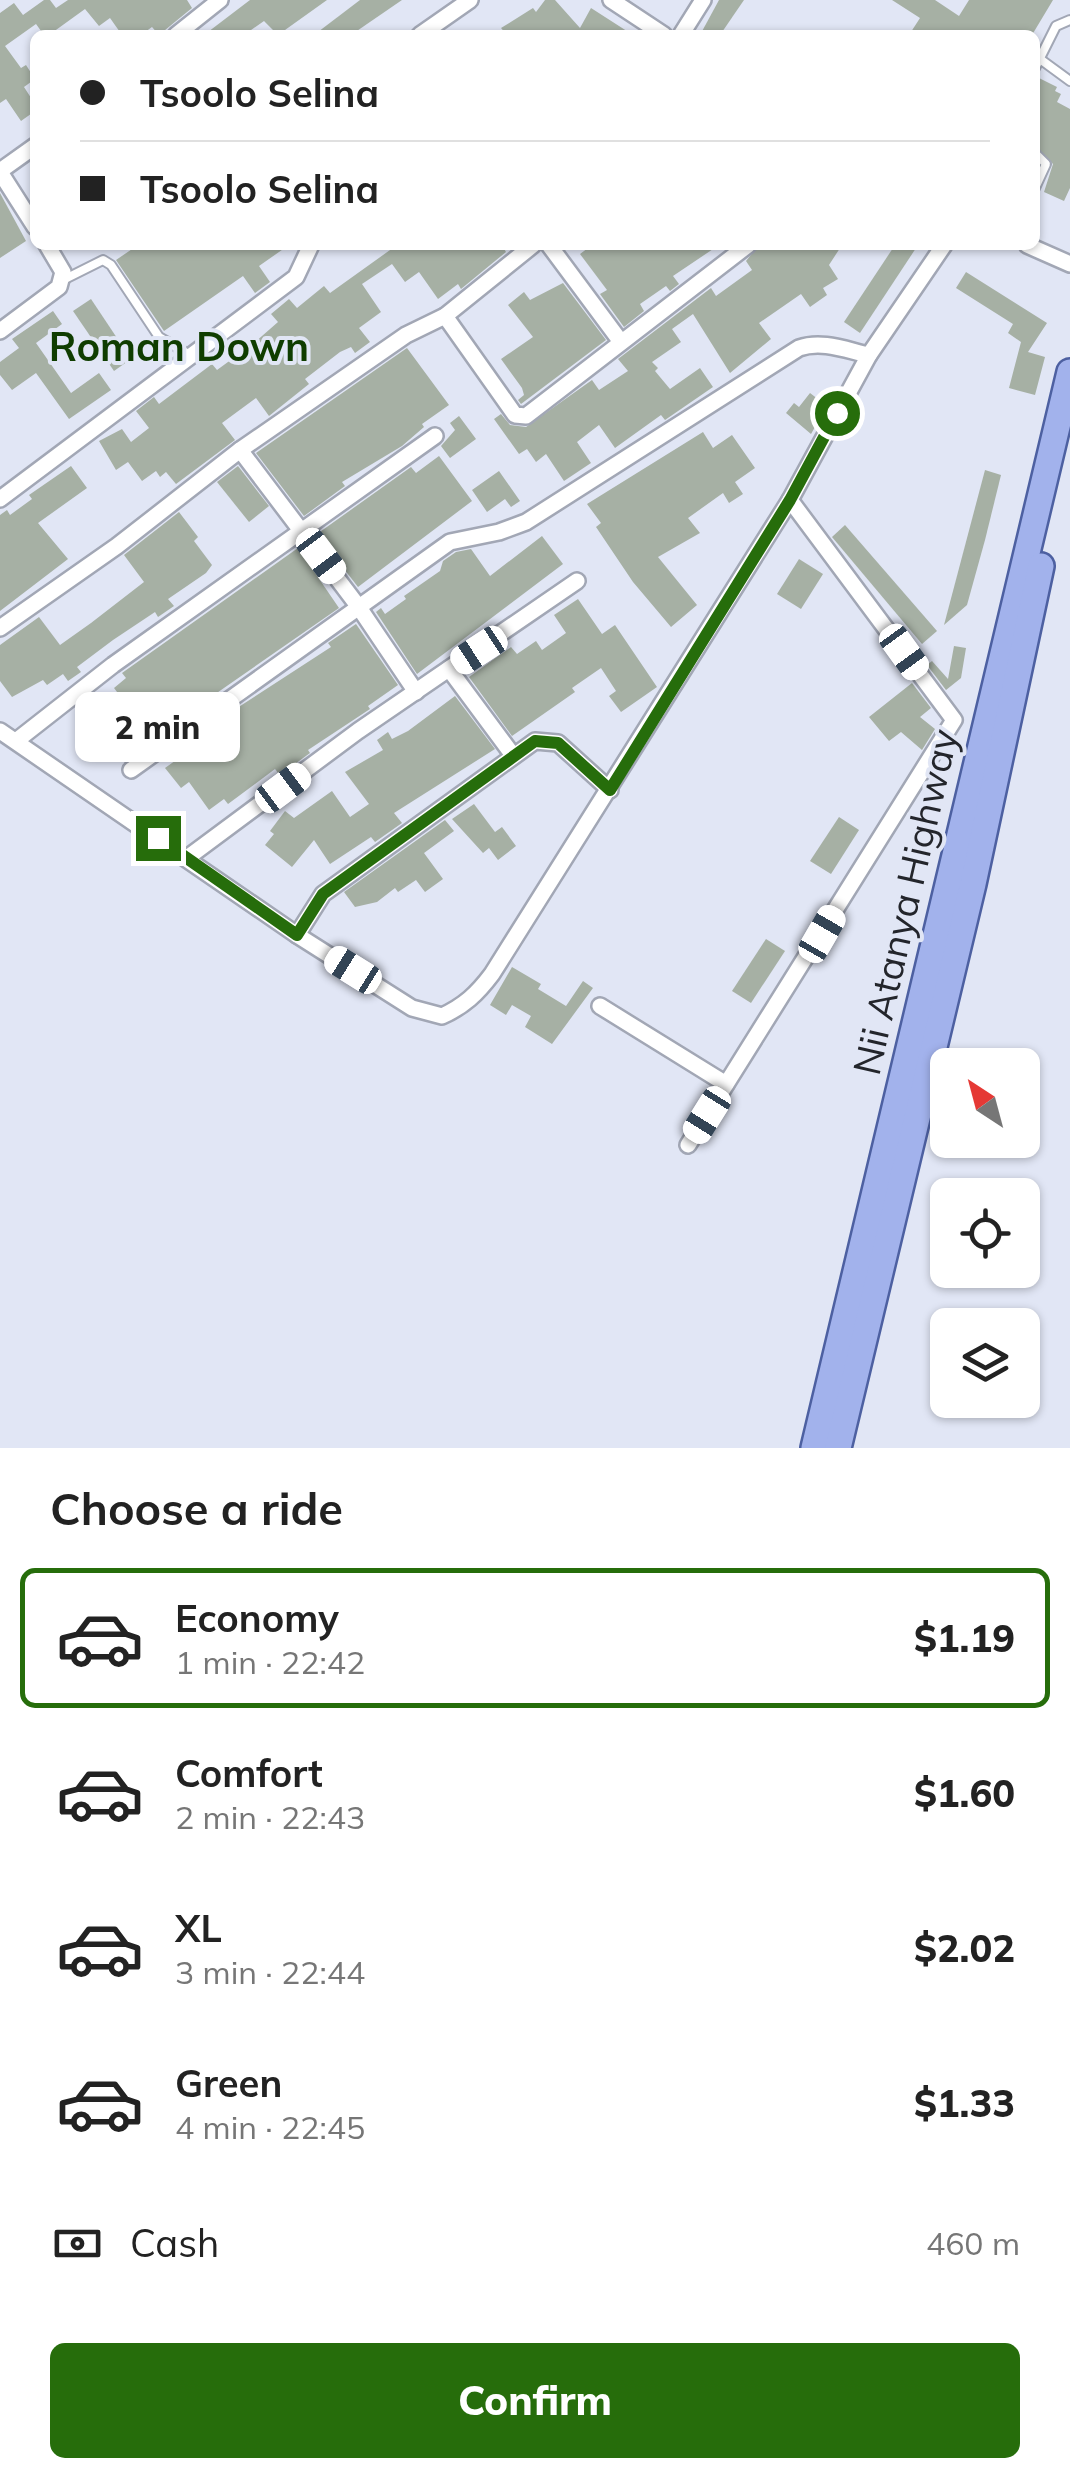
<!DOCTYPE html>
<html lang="en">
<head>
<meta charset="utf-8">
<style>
	body { margin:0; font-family:Mulish,sans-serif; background:#f2f2f2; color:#222; height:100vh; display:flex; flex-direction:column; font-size:38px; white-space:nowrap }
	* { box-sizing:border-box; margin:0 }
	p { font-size:32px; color:#767676 }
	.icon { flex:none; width:55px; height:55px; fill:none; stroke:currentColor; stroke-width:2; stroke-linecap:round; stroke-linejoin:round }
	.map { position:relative; height:1448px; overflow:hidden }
	.sheet { display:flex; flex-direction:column; background:#fff; flex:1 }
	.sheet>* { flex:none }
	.top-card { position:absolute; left:30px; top:30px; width:1010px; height:220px; border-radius:15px; box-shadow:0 2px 8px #0004; display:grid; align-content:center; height:220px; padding:0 50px; background:#fff }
	.needle { width:65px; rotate:324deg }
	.buttons { position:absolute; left:930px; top:1048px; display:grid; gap:20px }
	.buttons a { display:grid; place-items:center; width:110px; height:110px; border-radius:15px; background:#fff; box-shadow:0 2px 8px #0004; font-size:50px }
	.end { position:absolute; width:45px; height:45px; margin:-22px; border:12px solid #266d0b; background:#fff; box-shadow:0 0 0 5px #fff }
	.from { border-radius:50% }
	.bubble { position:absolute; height:70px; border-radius:15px; background:#fff; box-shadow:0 2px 8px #0004; font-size:32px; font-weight:800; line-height:70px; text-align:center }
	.car { position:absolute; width:30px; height:60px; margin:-30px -15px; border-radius:12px; box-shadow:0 0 8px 2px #0007; background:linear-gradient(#fff 24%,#345 0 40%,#fff 0 76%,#345 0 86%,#fff 0) }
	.top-card b { display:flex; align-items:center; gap:35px; height:95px; font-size:38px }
	.top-card b+b { border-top:2px solid #e0e0e0 }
	.top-card i { width:25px; height:25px; background:#222 }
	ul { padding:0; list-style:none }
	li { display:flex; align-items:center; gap:30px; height:140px; margin:0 20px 15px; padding:0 30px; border:5px solid transparent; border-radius:15px }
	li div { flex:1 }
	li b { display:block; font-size:38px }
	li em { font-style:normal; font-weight:800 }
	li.on { border-color:#266d0b }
	li>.icon { width:90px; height:90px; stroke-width:1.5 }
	h2 { padding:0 50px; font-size:45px; line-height:120px }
	.pay { display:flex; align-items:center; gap:25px; height:110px; padding:0 50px; font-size:38px }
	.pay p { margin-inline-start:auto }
	.action { display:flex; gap:20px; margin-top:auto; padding:20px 50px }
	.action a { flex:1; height:115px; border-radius:15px; background:#266d0b; color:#fff; font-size:40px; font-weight:800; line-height:115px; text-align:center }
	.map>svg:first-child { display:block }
	.building { fill:#a6b0a4 }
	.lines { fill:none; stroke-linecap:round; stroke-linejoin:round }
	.service-casing { stroke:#a2a7b5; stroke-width:12 }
	.minor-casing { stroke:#a2a7b5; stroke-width:20 }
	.primary-casing { stroke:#4d60a1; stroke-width:30 }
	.service { stroke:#fff; stroke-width:8 }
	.minor { stroke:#fff; stroke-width:15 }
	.primary { stroke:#a2b2ec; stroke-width:25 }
	.route { stroke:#266d0b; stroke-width:12 }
	.labels { text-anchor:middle; stroke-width:8; stroke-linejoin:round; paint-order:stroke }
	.street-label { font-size:38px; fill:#23252b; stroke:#e1e6f5 }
	.neighbourhood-label { font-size:40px; font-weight:bold; fill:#0f3d00; stroke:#e1e6f5 }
</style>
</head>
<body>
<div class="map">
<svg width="1070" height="1448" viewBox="0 0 1070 1448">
	<rect width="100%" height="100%" fill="#e1e6f5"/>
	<!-- building -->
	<g class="building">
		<polygon points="44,0 50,0 56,8 68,0 187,0 192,8 159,35 152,27 141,35 122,35 110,18 99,26 85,9 49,35 44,35 36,24 5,46 21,68 26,65 35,79 24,87 35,104 35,111 21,121 6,99 0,103 0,13 14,3 23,15"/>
		<polygon points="250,0 327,0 278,35 264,21 244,35 204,35"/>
		<polygon points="360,0 402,0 351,35 314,35"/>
		<polygon points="545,0 555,0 580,28 591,8 633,35 507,35 501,28 533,8 536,12"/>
		<polygon points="719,0 744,0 720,35 700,35"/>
		<polygon points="892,0 935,0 959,16 969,0 1053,0 1032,35 909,35 920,18"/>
		<polygon points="1039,78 1057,87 1055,91 1061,94 1057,102 1070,109 1070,188 1064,201 1044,192 1053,164 1035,146 1035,85"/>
		<polygon points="0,193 26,241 0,258"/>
		<polygon points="138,245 289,245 259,266 270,282 255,293 243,276 164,331 116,260"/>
		<polygon points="397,245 502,245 506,252 461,289 458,284 438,299 419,272 405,282 392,264 362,284 381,312 359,328 370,342 355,353 351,347 340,352 305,379 309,384 269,416 256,398 222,423 235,440 176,484 166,472 160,477 156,471 142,481 128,462 116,470 99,441 122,429 131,442 149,428 136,411 154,397 159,404 212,364 217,370 254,343 278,322 271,314 289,299 297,308 324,286 330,293"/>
		<polygon points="592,245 719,245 673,276 679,284 670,291 666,286 640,304 644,311 624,327 600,294 607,290 580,254"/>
		<polygon points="759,245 842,245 829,265 838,279 823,288 827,295 810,307 801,294 759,323 771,339 730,373 693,314 672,329 681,342 652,362 658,368 655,371 670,389 700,368 713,387 665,420 661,415 615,448 599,425 577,442 591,463 564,481 546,454 536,462 527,449 519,454 494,419 501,414 510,425 526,427 592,380 599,390 628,371 618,359 711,288 716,296 752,270 746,261"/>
		<polygon points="895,245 918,245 860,333 844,322"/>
		<polygon points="966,272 1047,323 1028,352 1045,357 1035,395 1009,388 1021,342 1008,333 1013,324 956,288"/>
		<polygon points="563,283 606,340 521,404 518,400 524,395 522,388 501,359 533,337 508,305 524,292 530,300"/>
		<polygon points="91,299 131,359 114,371 73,311"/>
		<polygon points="53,311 62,324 36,343 71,393 99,373 111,390 69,419 36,373 12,390 0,375 0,362 19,348 12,339"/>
		<polygon points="407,348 449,405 422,424 424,427 402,446 342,482 345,486 304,516 256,453"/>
		<polygon points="810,393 827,406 811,434 786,413 794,403 799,407"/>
		<polygon points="459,416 476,439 450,458 441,446 455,430 450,423"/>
		<polygon points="703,432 713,448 732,435 755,468 735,482 743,494 729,503 723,493 688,518 700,533 658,557 697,605 671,627 633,582 596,527 601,523 587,504"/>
		<polygon points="439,456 472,501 358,587 317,534 411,467 416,473"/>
		<polygon points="71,466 87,488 38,523 68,559 0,611 0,515 7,510 10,515 32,499 29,495"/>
		<polygon points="238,466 269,506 249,522 217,482"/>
		<polygon points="985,470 1001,475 985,540 967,605 944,625"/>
		<polygon points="499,471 520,501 511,507 505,499 487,512 472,490"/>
		<polygon points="179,512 198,537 194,541 212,565 206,573 168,599 174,606 158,617 155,612 113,640 77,667 81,672 68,681 63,674 47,685 43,680 12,697 0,681 0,645 39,617 60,645 91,623 144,582 124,555"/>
		<polygon points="845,525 937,631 922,644 832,537"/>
		<polygon points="542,536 563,564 417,674 376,612 381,608 385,614 406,599 404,596 440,571 443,561 456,552 471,549 490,576"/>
		<polygon points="298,548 339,608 152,738 114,688 126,678 122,673"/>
		<polygon points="799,559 823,574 801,609 777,594"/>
		<polygon points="578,599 602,634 615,625 657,687 621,712 609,696 616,691 601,668 572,688 575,692 512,736 469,677 511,647 517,654 536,641 542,650 566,633 554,615"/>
		<polygon points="356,624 398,685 368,706 370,709 308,750 310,753 288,769 279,774 275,769 228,804 224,799 209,810 189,782 181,788 165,768 235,718 231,712 331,647 328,643"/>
		<polygon points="954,646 966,648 961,678 946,690 927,665 932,661 948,679"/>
		<polygon points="912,683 931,708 920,717 935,729 922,750 901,732 889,741 869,717"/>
		<polygon points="455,696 495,749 394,813 402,823 375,842 371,837 330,864 314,840 292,867 265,845 274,834 270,831 285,811 294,818 332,791 350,817 369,804 345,772 383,750 377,740 388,732 392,739 408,731"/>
		<polygon points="95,699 131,744 115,755 80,711"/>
		<polygon points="474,804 495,832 502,827 516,846 498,860 489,848 483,853 452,819"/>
		<polygon points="839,817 859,830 831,874 810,861"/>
		<polygon points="445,820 454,831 424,853 443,879 425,892 416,880 398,892 395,888 377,902 355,907 344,892"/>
		<polygon points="766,939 785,951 751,1003 732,991"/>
		<polygon points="512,967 541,984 538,989 566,1006 583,981 593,988 552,1044 525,1027 531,1016 512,1005 506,1015 490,1005"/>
	</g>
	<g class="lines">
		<!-- service casing -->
		<g class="service-casing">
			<g id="service">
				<polyline points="1040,59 1070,81"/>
				<polyline points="1035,68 1056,26 1070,20"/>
				<polyline points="1035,153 1046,164 1035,188"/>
				<polyline points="63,280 103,260 111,265 159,337 190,355"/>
			</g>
		</g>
		<!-- minor casing -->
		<g class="minor-casing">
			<g id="minor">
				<polyline points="611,0 664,35"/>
				<polyline points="176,35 220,0"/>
				<polyline points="420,35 470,0"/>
				<polyline points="681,35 703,0"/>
				<polyline points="0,171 35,146"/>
				<polyline points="0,172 35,227"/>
				<polyline points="549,245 621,342"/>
				<polyline points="1027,245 1070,264"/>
				<polyline points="445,316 515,415 526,416 748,245"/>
				<polyline points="0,331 59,287 63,272 47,245"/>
				<polyline points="240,450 358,606 416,692"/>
				<polyline points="0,499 296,277 311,245"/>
				<polyline points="0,628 117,546 240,450 406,335 445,316 533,245"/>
				<polyline points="449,669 512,754"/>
				<path d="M 0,731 L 297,935 L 412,1008 L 442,1016 C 464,1006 477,994 492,974 L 790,500 L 869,355 L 944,245"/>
				<polyline points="16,741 113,665 435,436"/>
				<path d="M 131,770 L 450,542 L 499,532 L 526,522 L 799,348 C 822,340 846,350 869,355"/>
				<polyline points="187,858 358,731 577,581"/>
				<polyline points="297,935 323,894 535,741 558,743 610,790"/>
				<polyline points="600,1006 726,1084"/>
				<polyline points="688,1145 954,720 790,500"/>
			</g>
		</g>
		<!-- primary casing -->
		<g class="primary-casing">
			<g id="primary">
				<polyline points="814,1448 1070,372"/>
				<polyline points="838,1448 973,884 1041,566"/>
			</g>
		</g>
		<!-- service -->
		<use href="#service" class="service"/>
		<!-- minor -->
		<use href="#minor" class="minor"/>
		<!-- primary -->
		<use href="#primary" class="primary"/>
	</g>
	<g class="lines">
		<!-- route -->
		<polyline class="route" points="158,838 297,935 323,894 535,741 558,743 610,790 790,500 837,413"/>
	</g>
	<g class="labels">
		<!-- street labels -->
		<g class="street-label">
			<text transform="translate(906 902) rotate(-77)" y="13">Nii Atanya Highway</text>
		</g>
		<!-- neighbourhood labels -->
		<g class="neighbourhood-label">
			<text x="179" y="361">Roman Down</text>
		</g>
	</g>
</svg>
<div class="buttons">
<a><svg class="needle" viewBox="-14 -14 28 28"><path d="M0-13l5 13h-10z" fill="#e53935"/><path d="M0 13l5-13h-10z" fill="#767676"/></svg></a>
<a><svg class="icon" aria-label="locate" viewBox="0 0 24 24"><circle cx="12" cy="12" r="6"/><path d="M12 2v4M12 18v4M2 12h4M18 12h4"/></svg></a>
<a><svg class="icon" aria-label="layers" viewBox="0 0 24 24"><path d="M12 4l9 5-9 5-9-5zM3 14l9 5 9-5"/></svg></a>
</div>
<i class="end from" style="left:837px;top:413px"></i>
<i class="end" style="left:158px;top:838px"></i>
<div class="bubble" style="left:75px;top:692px;width:165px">2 min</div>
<i class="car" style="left:321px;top:556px;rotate:143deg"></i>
<i class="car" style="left:479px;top:650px;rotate:237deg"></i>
<i class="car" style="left:904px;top:652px;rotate:144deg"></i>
<i class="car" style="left:283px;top:788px;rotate:53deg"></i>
<i class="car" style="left:822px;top:934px;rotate:30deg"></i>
<i class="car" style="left:353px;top:970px;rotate:302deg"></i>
<i class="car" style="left:707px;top:1115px;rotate:212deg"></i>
<div class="top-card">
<b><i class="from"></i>Tsoolo Selina</b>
<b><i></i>Tsoolo Selina</b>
</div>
</div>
<section class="sheet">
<h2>Choose a ride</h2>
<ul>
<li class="on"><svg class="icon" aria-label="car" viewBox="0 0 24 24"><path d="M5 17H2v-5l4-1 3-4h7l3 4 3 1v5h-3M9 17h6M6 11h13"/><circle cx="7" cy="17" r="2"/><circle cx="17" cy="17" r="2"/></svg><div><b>Economy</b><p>1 min · 22:42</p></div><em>$1.19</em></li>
<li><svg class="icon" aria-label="car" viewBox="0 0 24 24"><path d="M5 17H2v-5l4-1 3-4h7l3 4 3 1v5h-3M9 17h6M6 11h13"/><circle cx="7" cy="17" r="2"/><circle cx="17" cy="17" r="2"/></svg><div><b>Comfort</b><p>2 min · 22:43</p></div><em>$1.60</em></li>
<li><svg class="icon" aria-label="car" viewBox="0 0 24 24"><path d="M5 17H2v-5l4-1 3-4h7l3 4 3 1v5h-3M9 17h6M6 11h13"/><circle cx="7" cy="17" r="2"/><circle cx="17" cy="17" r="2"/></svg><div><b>XL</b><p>3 min · 22:44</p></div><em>$2.02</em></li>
<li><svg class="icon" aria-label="car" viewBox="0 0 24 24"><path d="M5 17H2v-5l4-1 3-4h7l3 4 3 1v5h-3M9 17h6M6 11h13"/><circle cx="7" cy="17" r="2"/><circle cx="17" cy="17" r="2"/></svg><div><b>Green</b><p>4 min · 22:45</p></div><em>$1.33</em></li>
</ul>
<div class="pay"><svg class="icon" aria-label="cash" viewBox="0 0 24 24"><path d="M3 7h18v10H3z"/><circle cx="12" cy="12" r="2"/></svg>Cash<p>460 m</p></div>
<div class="action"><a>Confirm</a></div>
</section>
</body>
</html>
